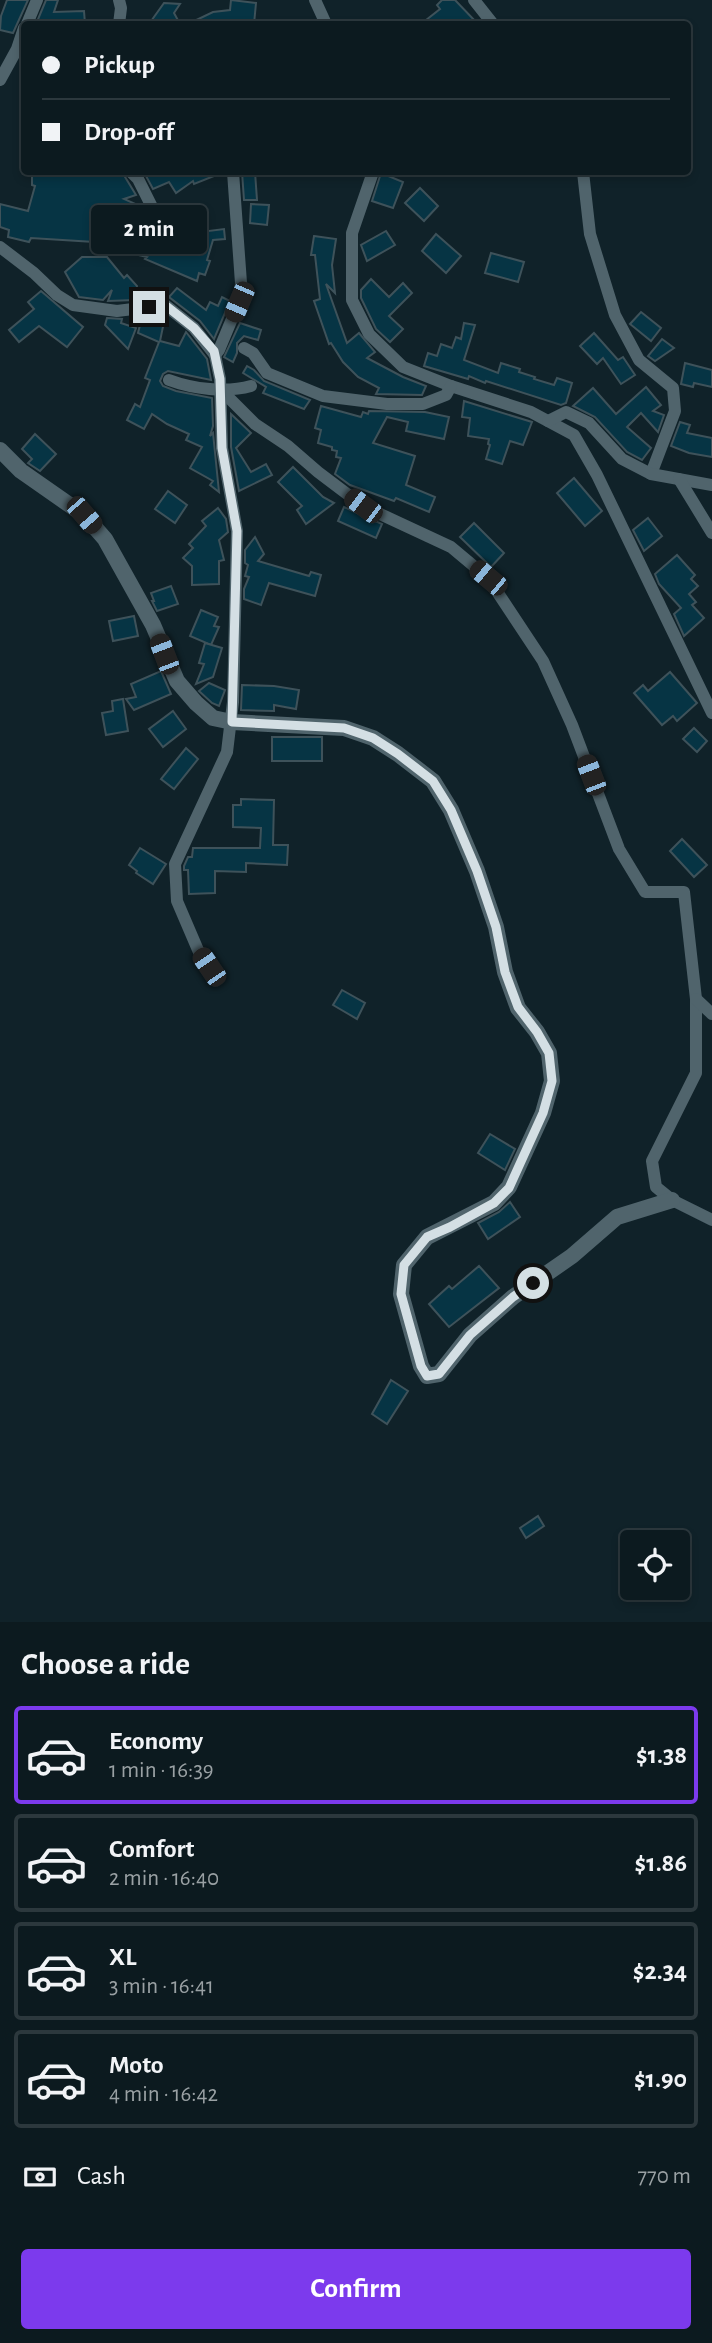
<!DOCTYPE html>
<html lang="en">
<head>
<meta charset="utf-8">
<style>
	body { margin:0; font-family:"Alegreya Sans",sans-serif; background:#152328; color:#f1f3f6; height:100vh; display:flex; flex-direction:column; font-size:26px; white-space:nowrap }
	* { box-sizing:border-box; margin:0 }
	p { font-size:23px; color:#9aa1a4 }
	.icon { flex:none; width:38px; height:38px; fill:none; stroke:currentColor; stroke-width:2; stroke-linecap:round; stroke-linejoin:round }
	.map { position:relative; height:1622px; overflow:hidden }
	.details { display:flex; flex-direction:column; background:#0c1a1f; flex:1 }
	.details>* { flex:none }
	.guide { position:absolute; left:21px; top:21px; width:670px; height:154px; border-radius:7px; box-shadow:0 4px 10px #0003,0 0 0 2px #2c383d; display:grid; align-content:center; height:154px; padding:0 21px; background:#0c1a1f }
	.controls { position:absolute; left:620px; top:1530px; display:grid; gap:14px }
	.controls a { display:grid; place-items:center; width:70px; height:70px; border-radius:7px; background:#0c1a1f; box-shadow:0 4px 10px #0003,0 0 0 2px #2c383d; font-size:35px }
	.end { position:absolute; width:32px; height:32px; margin:-16px; border:9px solid #d4dfe4; background:#111; box-shadow:0 0 0 4px #111 }
	.from { border-radius:50% }
	.bubble { position:absolute; height:49px; border-radius:7px; background:#0c1a1f; box-shadow:0 4px 10px #0003,0 0 0 2px #2c383d; font-size:23px; font-weight:700; line-height:49px; text-align:center }
	.car { position:absolute; width:21px; height:42px; margin:-21px -10px; border-radius:9px; box-shadow:0 0 5px 2px #0007; background:linear-gradient(#222 24%,#8ab4d8 0 40%,#222 0 76%,#8ab4d8 0 86%,#222 0) }
	.guide b { display:flex; align-items:center; gap:24px; height:66px; font-size:26px }
	.guide b+b { border-top:2px solid #2c383d }
	.guide i { width:18px; height:18px; background:#f1f3f6 }
	ul { padding:0; list-style:none }
	li { display:flex; align-items:center; gap:21px; height:98px; margin:0 14px 10px; padding:0 7px; border:4px solid #2c383d; border-radius:7px }
	li div { flex:1 }
	li b { display:block; font-size:26px }
	li em { font-style:normal; font-weight:700 }
	li.current { border-color:#7c3aed }
	li>.icon { width:63px; height:63px; stroke-width:1.5 }
	h2 { padding:0 21px; font-size:32px; line-height:84px }
	.pay { display:flex; align-items:center; gap:18px; height:77px; padding:0 21px; font-size:26px }
	.pay p { margin-inline-start:auto }
	.primary-button { display:flex; gap:14px; margin-top:auto; padding:14px 21px }
	.primary-button a { flex:1; height:80px; border-radius:7px; background:#7c3aed; color:#fff; font-size:28px; font-weight:700; line-height:80px; text-align:center }
	.map>svg:first-child { display:block }
	.building { fill:#063444; stroke:#3e525a; stroke-width:2 }
	.lines { fill:none; stroke-linecap:round; stroke-linejoin:round }
	.minor { stroke:#50646c; stroke-width:12 }
	.tertiary { stroke:#50646c; stroke-width:16 }
	.route { stroke:#d4dfe4; stroke-width:9 }
</style>
</head>
<body>
<div class="map">
<svg width="712" height="1622" viewBox="0 0 712 1622">
	<rect width="100%" height="100%" fill="#102229"/>
	<!-- building -->
	<g class="building">
		<polygon points="7,0 28,0 13,33 0,30 1,16"/>
		<polygon points="46,0 58,0 54,12 84,11 85,24 36,24"/>
		<polygon points="231,0 256,3 254,24 231,21 231,24 188,24 213,12 230,10"/>
		<polygon points="442,0 455,0 478,24 421,24 440,9 437,5"/>
		<polygon points="164,3 180,4 174,13 180,24 149,24"/>
		<polygon points="37,172 122,172 136,195 124,199 142,207 148,218 139,235 132,235 129,225 122,251 110,248 110,243 31,238 29,242 8,237 9,230 0,227 0,204 28,211 35,186 32,185 32,174 37,175"/>
		<polygon points="152,172 224,172 194,184 193,181 176,193 169,182 153,189 145,174"/>
		<polygon points="242,172 255,172 257,200 244,200"/>
		<polygon points="381,173 403,182 393,208 372,201"/>
		<polygon points="420,188 438,206 424,221 405,203"/>
		<polygon points="251,204 269,205 267,225 250,223"/>
		<polygon points="195,216 201,232 224,229 225,239 213,240 207,260 210,261 205,275 199,273 197,281 145,259 147,257 138,255 133,237 147,233 157,236 163,229 170,227 169,224"/>
		<polygon points="386,231 395,245 367,261 361,245"/>
		<polygon points="436,234 461,256 446,273 422,251"/>
		<polygon points="314,236 336,239 332,265 335,293 326,284 347,343 359,333 375,352 367,358 403,377 426,386 422,395 376,394 379,388 358,377 343,362 331,343 329,344 314,301 320,299 315,255 311,255"/>
		<polygon points="491,253 524,262 518,282 485,273"/>
		<polygon points="82,257 107,257 124,278 127,275 137,286 136,293 139,296 136,295 135,300 108,301 112,290 103,300 79,297 65,272"/>
		<polygon points="371,279 389,297 403,283 412,293 389,316 403,329 390,342 376,329 361,298 361,290"/>
		<polygon points="177,288 206,310 210,302 218,306 222,297 230,301 214,339 200,321 169,297"/>
		<polygon points="41,291 83,327 67,347 39,326 19,342 9,330 34,309 28,302"/>
		<polygon points="641,312 661,328 651,341 630,324"/>
		<polygon points="155,315 165,317 160,341 179,346 186,332 207,359 211,380 168,371 163,374 160,381 163,386 176,391 212,398 213,426 210,436 213,433 219,492 210,485 213,481 190,468 202,447 186,440 189,434 167,424 152,414 144,429 127,420 135,404 140,407 150,380 145,378 159,342 138,333 142,317"/>
		<polygon points="107,318 122,319 121,323 136,328 128,349 105,325"/>
		<polygon points="240,323 261,330 258,340 244,336 237,343 237,353 233,362 224,357"/>
		<polygon points="464,323 475,325 464,360 498,373 501,363 520,369 519,372 535,377 534,379 554,385 557,378 572,383 566,403 561,405 486,381 485,383 469,376 468,379 424,366 428,353 437,356 441,344 452,348 456,337 461,339"/>
		<polygon points="594,333 618,360 623,357 635,375 621,384 603,358 597,364 580,346"/>
		<polygon points="662,339 674,348 655,361 648,356"/>
		<polygon points="685,363 712,370 712,387 694,383 693,387 681,384"/>
		<polygon points="247,366 254,370 264,381 310,400 304,409 263,393 266,387 243,373"/>
		<polygon points="646,387 661,405 653,411 664,415 658,432 641,413 627,427 651,448 642,460 627,452 595,417 573,406 593,388 616,414"/>
		<polygon points="464,401 532,422 523,445 510,441 502,464 486,459 490,445 488,444 489,439 468,436 470,418 462,417"/>
		<polygon points="321,406 361,417 363,412 368,414 369,411 425,412 449,417 444,439 406,431 408,422 387,417 373,443 415,456 406,485 435,497 429,512 396,498 394,501 350,485 335,474 341,458 336,457 337,451 332,450 332,447 318,443 321,430 315,428"/>
		<polygon points="231,414 251,433 236,448 251,472 266,464 272,475 239,491 231,447"/>
		<polygon points="680,422 690,425 687,433 712,438 712,457 689,453 671,446"/>
		<polygon points="35,434 56,454 40,471 28,463 32,459 22,449"/>
		<polygon points="293,467 323,497 334,503 306,524 297,510 302,506 278,482"/>
		<polygon points="574,478 602,511 585,526 557,493"/>
		<polygon points="168,491 187,505 175,523 155,509"/>
		<polygon points="344,507 382,524 376,538 338,521"/>
		<polygon points="218,508 226,519 228,532 219,540 224,560 219,561 219,584 192,585 192,566 183,558 193,548 189,544 206,526 202,521"/>
		<polygon points="648,518 662,536 644,551 633,530"/>
		<polygon points="474,523 504,553 491,567 460,537"/>
		<polygon points="255,537 264,554 258,561 309,576 311,572 321,575 315,596 269,583 261,605 244,599 244,589 249,577 245,576 248,565 245,563 245,550"/>
		<polygon points="677,555 695,575 691,579 698,586 689,594 696,602 692,605 704,618 684,636 674,614 681,608 659,584 655,574"/>
		<polygon points="171,586 178,604 157,611 152,601 154,601 151,593"/>
		<polygon points="201,610 218,617 214,626 219,627 211,645 190,636"/>
		<polygon points="134,616 138,636 113,641 109,621"/>
		<polygon points="205,643 222,648 213,677 196,684 204,664 199,663"/>
		<polygon points="161,671 171,694 134,710 126,699 136,697 131,684"/>
		<polygon points="670,672 697,703 677,721 673,716 662,725 634,693 643,685 648,691"/>
		<polygon points="209,683 225,690 219,706 212,703 199,691"/>
		<polygon points="242,685 274,686 299,690 296,709 274,705 274,711 241,710"/>
		<polygon points="123,699 128,731 106,735 102,713 113,711 112,701"/>
		<polygon points="173,711 186,729 163,747 149,729"/>
		<polygon points="694,728 707,741 697,752 683,739"/>
		<rect x="272" y="737" width="50" height="24"/>
		<polygon points="186,748 198,759 174,789 161,779"/>
		<polygon points="241,799 274,800 273,845 288,845 287,865 246,863 246,872 215,871 215,893 189,894 188,870 184,870 184,866 188,857 192,857 193,848 260,848 261,828 233,827 233,805 241,805"/>
		<polygon points="682,839 707,865 694,877 670,851"/>
		<polygon points="140,848 166,864 153,884 136,873 137,871 129,865"/>
		<polygon points="342,990 365,1003 357,1019 333,1005"/>
		<polygon points="490,1134 515,1149 505,1170 478,1153"/>
		<polygon points="510,1202 520,1217 488,1239 478,1223 499,1212"/>
		<polygon points="479,1266 499,1288 449,1327 429,1304 449,1286 452,1289"/>
		<polygon points="391,1380 408,1391 387,1424 372,1414"/>
		<polygon points="538,1516 544,1526 526,1538 520,1528"/>
	</g>
	<g class="lines">
		<!-- minor -->
		<g class="minor">
			<polyline points="119,0 121,8 119,24"/>
			<polyline points="315,0 326,24"/>
			<polyline points="474,0 493,24"/>
			<polyline points="27,24 37,0"/>
			<polyline points="0,80 17,49 24,28"/>
			<polyline points="131,172 138,179 157,217 154,228"/>
			<polyline points="373,172 352,233 352,300 369,334 403,367 451,386 531,412 574,435 597,475 712,713"/>
			<polyline points="583,172 590,234 615,315 639,360 673,388 675,411 651,474"/>
			<polyline points="0,247 34,273 57,295 73,305 117,311 165,305 194,328 215,355 220,379 222,448 237,531 233,702 227,752 175,864 177,901 198,950 209,967"/>
			<polyline points="244,348 253,353 267,373 323,396 387,404 423,404 446,395 451,386"/>
			<polyline points="215,355 219,350 239,302 241,283 233,172"/>
			<path d="M 169,380 C 193,389 226,393 251,386"/>
			<polyline points="220,389 255,424 288,446 318,472 363,506 451,547 488,578 543,661 572,725 619,849 645,892 684,892 696,999 696,1073 652,1161 656,1187 672,1200 712,1220"/>
			<polyline points="548,421 566,412 589,423 622,459 651,474 712,485"/>
			<polyline points="679,479 712,533"/>
			<polyline points="696,999 712,1014"/>
		</g>
		<!-- tertiary -->
		<polyline class="tertiary" points="0,450 21,471 84,515 105,539 153,625 177,681 196,703 213,718 232,722 344,728 373,738 398,754 433,781 451,810 477,871 496,927 505,972 518,1008 537,1032 549,1053 552,1081 543,1113 509,1187 494,1203 427,1237 404,1265 401,1294 421,1366 427,1376 439,1374 470,1335 513,1297 572,1256 617,1217 672,1200"/>
	</g>
	<g class="lines">
		<!-- route -->
		<polyline class="route" points="149,307 165,305 194,328 214,351 220,379 222,448 237,531 232,722 344,728 373,738 398,754 433,781 451,810 477,871 496,927 505,972 518,1007 537,1032 549,1053 552,1081 543,1113 509,1188 494,1203 450,1227 427,1237 404,1265 401,1294 421,1366 427,1376 439,1374 470,1335 513,1297 533,1283"/>
	</g>
</svg>
<div class="controls">
<a><svg class="icon" aria-label="locate" viewBox="0 0 24 24"><circle cx="12" cy="12" r="6"/><path d="M12 2v4M12 18v4M2 12h4M18 12h4"/></svg></a>
</div>
<i class="end from" style="left:533px;top:1283px"></i>
<i class="end" style="left:149px;top:307px"></i>
<div class="bubble" style="left:91px;top:205px;width:116px">2 min</div>
<i class="car" style="left:239px;top:302px;rotate:203deg"></i>
<i class="car" style="left:363px;top:506px;rotate:307deg"></i>
<i class="car" style="left:84px;top:515px;rotate:139deg"></i>
<i class="car" style="left:488px;top:578px;rotate:310deg"></i>
<i class="car" style="left:164px;top:654px;rotate:339deg"></i>
<i class="car" style="left:591px;top:775px;rotate:339deg"></i>
<i class="car" style="left:209px;top:967px;rotate:326deg"></i>
<div class="guide">
<b><i class="from"></i>Pickup</b>
<b><i></i>Drop-off</b>
</div>
</div>
<section class="details">
<h2>Choose a ride</h2>
<ul>
<li class="current"><svg class="icon" aria-label="car" viewBox="0 0 24 24"><path d="M5 17H2v-5l4-1 3-4h7l3 4 3 1v5h-3M9 17h6M6 11h13"/><circle cx="7" cy="17" r="2"/><circle cx="17" cy="17" r="2"/></svg><div><b>Economy</b><p>1 min · 16:39</p></div><em>$1.38</em></li>
<li><svg class="icon" aria-label="car" viewBox="0 0 24 24"><path d="M5 17H2v-5l4-1 3-4h7l3 4 3 1v5h-3M9 17h6M6 11h13"/><circle cx="7" cy="17" r="2"/><circle cx="17" cy="17" r="2"/></svg><div><b>Comfort</b><p>2 min · 16:40</p></div><em>$1.86</em></li>
<li><svg class="icon" aria-label="car" viewBox="0 0 24 24"><path d="M5 17H2v-5l4-1 3-4h7l3 4 3 1v5h-3M9 17h6M6 11h13"/><circle cx="7" cy="17" r="2"/><circle cx="17" cy="17" r="2"/></svg><div><b>XL</b><p>3 min · 16:41</p></div><em>$2.34</em></li>
<li><svg class="icon" aria-label="car" viewBox="0 0 24 24"><path d="M5 17H2v-5l4-1 3-4h7l3 4 3 1v5h-3M9 17h6M6 11h13"/><circle cx="7" cy="17" r="2"/><circle cx="17" cy="17" r="2"/></svg><div><b>Moto</b><p>4 min · 16:42</p></div><em>$1.90</em></li>
</ul>
<div class="pay"><svg class="icon" aria-label="cash" viewBox="0 0 24 24"><path d="M3 7h18v10H3z"/><circle cx="12" cy="12" r="2"/></svg>Cash<p>770 m</p></div>
<div class="primary-button"><a>Confirm</a></div>
</section>
</body>
</html>
